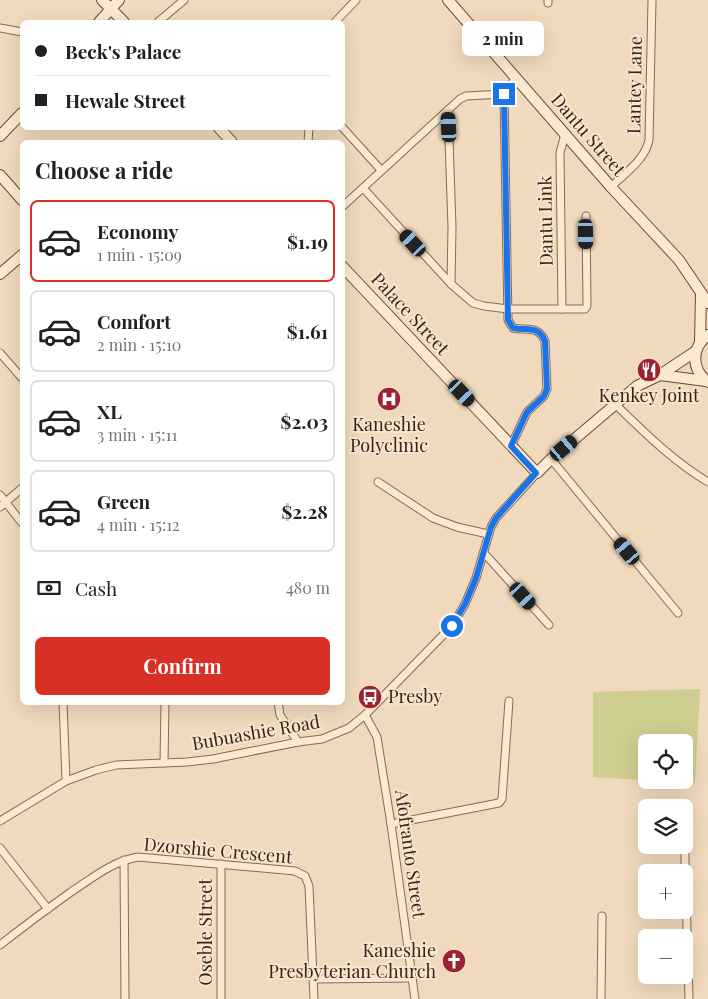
<!DOCTYPE html>
<html lang="en">
<head>
<meta charset="utf-8">
<style>
	body { margin:0; font-family:"Playfair Display",serif; background:#f6f6f6; color:#202124; height:100vh; display:flex; flex-direction:column; font-size:19px; white-space:nowrap }
	* { box-sizing:border-box; margin:0 }
	p { font-size:16px; color:#757577 }
	.icon { flex:none; width:28px; height:28px; fill:none; stroke:currentColor; stroke-width:2; stroke-linecap:round; stroke-linejoin:round }
	.map { position:relative; flex:1; overflow:hidden }
	.drawer { position:absolute; left:20px; top:140px; width:325px; height:565px; display:flex; flex-direction:column; background:#fff; border-radius:8px; box-shadow:0 5px 20px #0002 }
	.drawer>* { flex:none }
	.banner { position:absolute; left:20px; top:20px; width:325px; height:110px; border-radius:8px; box-shadow:0 5px 20px #0002; display:grid; align-content:center; height:110px; padding:0 15px; background:#fff }
	.fabs { position:absolute; left:638px; top:734px; display:grid; gap:10px }
	.fabs a { display:grid; place-items:center; width:55px; height:55px; border-radius:8px; background:#fff; box-shadow:0 5px 20px #0002; font-size:25px }
	.end { position:absolute; width:22px; height:22px; margin:-11px; border:6px solid #1a73e8; background:#fff; box-shadow:0 0 0 2px #fff }
	.from { border-radius:50% }
	.bubble { position:absolute; height:35px; border-radius:8px; background:#fff; box-shadow:0 5px 20px #0002; font-size:16px; font-weight:700; line-height:35px; text-align:center }
	.car { position:absolute; width:15px; height:30px; margin:-15px -8px; border-radius:6px; box-shadow:0 0 4px 1px #0007; background:linear-gradient(#222 24%,#8ab4d8 0 40%,#222 0 76%,#8ab4d8 0 86%,#222 0) }
	.banner b { display:flex; align-items:center; gap:18px; height:48px; font-size:19px }
	.banner b+b { border-top:1px solid #e0e0e0 }
	.banner i { width:12px; height:12px; background:#202124 }
	ul { padding:0; list-style:none }
	li { display:flex; align-items:center; gap:15px; height:82px; margin:0 10px 8px; padding:0 5px; border:2px solid #e0e0e0; border-radius:8px }
	li div { flex:1 }
	li b { display:block; font-size:19px }
	li em { font-style:normal; font-weight:700 }
	li.selected { border-color:#d93025 }
	li>.icon { width:45px; height:45px; stroke-width:1.5 }
	h2 { padding:0 15px; font-size:22px; line-height:60px }
	.pay { display:flex; align-items:center; gap:12px; height:55px; padding:0 15px; font-size:19px }
	.pay p { margin-inline-start:auto }
	.button { display:flex; gap:10px; margin-top:auto; padding:10px 15px }
	.button a { flex:1; height:58px; border-radius:8px; background:#d93025; color:#fff; font-size:20px; font-weight:700; line-height:58px; text-align:center }
	.map>svg:first-child { display:block }
	.green { fill:#cecd90; fill-rule:evenodd }
	.lines { fill:none; stroke-linecap:round; stroke-linejoin:round }
	.street-casing { stroke:#896955; stroke-width:9 }
	.secondary-casing { stroke:#6a4a38; stroke-width:12 }
	.street { stroke:#fbe8d0; stroke-width:7 }
	.secondary { stroke:#fbe8d0; stroke-width:10 }
	.route { stroke:#1a73e8; stroke-width:6 }
	.labels { text-anchor:middle; stroke-width:4; stroke-linejoin:round; paint-order:stroke }
	.street-label { font-size:18px; fill:#37241b; stroke:#f7e5cc }
	.poi-label { font-size:18px; fill:#37241b; stroke:#f7e5cc }
</style>
</head>
<body>
<div class="map">
<svg width="708" height="999" viewBox="0 0 708 999">
	<rect width="100%" height="100%" fill="#f0d9bc"/>
	<!-- green -->
	<path class="green" d="M 700,689 L 695,783 L 593,777 L 593,692 ZM 646,742 L 684,742 L 684,780 L 646,780 Z"/>
	<g class="lines">
		<!-- street casing -->
		<g class="street-casing">
			<g id="street">
				<polyline points="548,0 548,3"/>
				<polyline points="158,22 184,0"/>
				<polyline points="335,22 356,0"/>
				<polyline points="0,28 22,32"/>
				<path d="M 504,94 L 508,320 L 513,328 C 527,331 538,325 545,341 L 547,389 L 544,396 L 527,412 L 511,446"/>
				<polyline points="448,110 452,227 451,284"/>
				<polyline points="342,127 381,170"/>
				<polyline points="308,142 309,128"/>
				<path d="M 611,187 C 625,173 645,160 649,140 L 652,0"/>
				<polyline points="363,188 451,284 473,303 484,306 508,309 585,309 587,306 586,216"/>
				<polyline points="342,207 460,99 466,96 504,94 516,77"/>
				<polyline points="562,309 560,153 565,134"/>
				<polyline points="0,353 22,378"/>
				<path d="M 615,404 C 644,432 673,461 708,482"/>
				<polyline points="551,459 678,613"/>
				<polyline points="378,482 433,518 457,527 488,534"/>
				<polyline points="0,495 22,523"/>
				<polyline points="0,507 22,488"/>
				<polyline points="484,553 549,625"/>
				<polyline points="63,702 66,781"/>
				<polyline points="278,702 280,715 298,742"/>
				<polyline points="365,715 377,737 391,824 415,999"/>
				<polyline points="164,763 165,702"/>
				<polyline points="0,821 66,781 96,770 116,765 187,762 213,759 298,742 322,739 349,728 365,715 452,626 465,604 476,578 491,527 496,518 537,473"/>
				<polyline points="391,824 499,803 502,799 509,701"/>
				<polyline points="684,825 689,999"/>
				<polyline points="0,848 48,909"/>
				<polyline points="124,860 125,999"/>
				<polyline points="221,864 221,999"/>
				<path d="M 0,945 C 23,927 47,909 71,892 C 94,877 111,862 138,857 L 295,871 L 305,876 L 309,886 L 314,999"/>
				<polyline points="314,979 412,978"/>
				<polyline points="601,999 602,916"/>
			</g>
		</g>
		<!-- secondary casing -->
		<g class="secondary-casing">
			<g id="secondary">
				<polyline points="102,0 124,22"/>
				<polyline points="448,0 611,187 679,260 708,303"/>
				<polyline points="99,22 119,0"/>
				<polyline points="219,128 232,142"/>
				<polyline points="0,136 22,113"/>
				<polyline points="0,175 22,200"/>
				<polyline points="342,266 537,473 551,459 637,386 660,375 696,351"/>
				<polyline points="0,274 22,255"/>
				<path d="M 708,335 C 691,348 691,369 708,382"/>
				<polyline points="700,342 701,294"/>
				<polyline points="660,375 706,381"/>
			</g>
		</g>
		<!-- street -->
		<use href="#street" class="street"/>
		<!-- secondary -->
		<use href="#secondary" class="secondary"/>
	</g>
	<g class="lines">
		<!-- route -->
		<path class="route" d="M 452,626 L 465,604 L 476,578 L 491,527 L 496,518 L 536,473 L 511,446 L 527,412 L 544,396 L 547,389 L 545,341 C 538,325 527,331 513,328 L 508,320 L 504,94"/>
	</g>
	<!-- icons -->
	<defs>
		<g id="restaurant-disc" transform="scale(1.25)"><circle r="9.5" fill="#9b2133" stroke="#f7e5cc"/><path d="M-5-6h1v4h1v-4h1v4h1v-4h1v5L-1.5 .5V6h-2V.5L-5-1ZM5-6V6H3V1.5H1.5Q1.5-4 5-6Z" fill="#fff"/></g>
		<g id="hospital-disc" transform="scale(1.25)"><circle r="9.5" fill="#9b2133" stroke="#f7e5cc"/><path d="M-5-5h3v3.5h4V-5h3V5h-3V1.5h-4V5h-3Z" fill="#fff"/></g>
		<g id="bus-disc" transform="scale(1.25)"><circle r="9.5" fill="#9b2133" stroke="#f7e5cc"/><path d="M-5-6H5V4H4V6H2V4H-2V6H-4V4H-5ZM-3.5-4V0h7V-4ZM-3.5 1.2v1.5H-2V1.2ZM2 1.2v1.5H3.5V1.2Z" fill="#fff"/></g>
		<g id="church-disc" transform="scale(1.25)"><circle r="9.5" fill="#9b2133" stroke="#f7e5cc"/><path d="M-1.2-6h2.4v3.5h3.3v2.4h-3.3V6h-2.4V-.1h-3.3v-2.4h3.3Z" fill="#fff"/></g>
	</defs>
	<g fill-rule="evenodd">
		<use href="#restaurant-disc" x="649" y="370"/>
		<use href="#hospital-disc" x="389" y="399"/>
		<use href="#bus-disc" x="370" y="697"/>
		<use href="#church-disc" x="454" y="961"/>
	</g>
	<g class="labels">
		<!-- street labels -->
		<g class="street-label">
			<text transform="translate(635 85) rotate(-89)" y="6">Lantey Lane</text>
			<text transform="translate(588 135) rotate(49)" y="6">Dantu Street</text>
			<text transform="translate(546 221) rotate(-91)" y="6">Dantu Link</text>
			<text transform="translate(410 314) rotate(47)" y="6">Palace Street</text>
			<text transform="translate(256 733) rotate(-10)" y="6">Bubuashie Road</text>
			<text transform="translate(218 851) rotate(5)" y="6">Dzorshie Crescent</text>
			<text transform="translate(410 854) rotate(82)" y="6">Afofranto Street</text>
			<text transform="translate(206 932) rotate(-90)" y="6">Oseble Street</text>
		</g>
		<!-- poi labels -->
		<g class="poi-label">
			<text x="649" y="402">Kenkey Joint</text>
			<text x="389" y="431">Kaneshie<tspan x="389" dy="21">Polyclinic</tspan></text>
			<text x="388" y="703" text-anchor="start">Presby</text>
			<text x="436" y="957" text-anchor="end">Kaneshie<tspan x="436" dy="21">Presbyterian Church</tspan></text>
		</g>
	</g>
</svg>
<div class="fabs">
<a><svg class="icon" aria-label="locate" viewBox="0 0 24 24"><circle cx="12" cy="12" r="6"/><path d="M12 2v4M12 18v4M2 12h4M18 12h4"/></svg></a>
<a><svg class="icon" aria-label="layers" viewBox="0 0 24 24"><path d="M12 4l9 5-9 5-9-5zM3 14l9 5 9-5"/></svg></a>
<a>+</a>
<a>−</a>
</div>
<i class="end from" style="left:452px;top:626px"></i>
<i class="end" style="left:504px;top:94px"></i>
<div class="bubble" style="left:462px;top:21px;width:82px">2 min</div>
<i class="car" style="left:449px;top:127px;rotate:357deg"></i>
<i class="car" style="left:586px;top:234px;rotate:179deg"></i>
<i class="car" style="left:413px;top:243px;rotate:317deg"></i>
<i class="car" style="left:462px;top:393px;rotate:137deg"></i>
<i class="car" style="left:564px;top:448px;rotate:50deg"></i>
<i class="car" style="left:627px;top:551px;rotate:320deg"></i>
<i class="car" style="left:523px;top:596px;rotate:138deg"></i>
<div class="banner">
<b><i class="from"></i>Beck's Palace</b>
<b><i></i>Hewale Street</b>
</div>
<section class="drawer">
<h2>Choose a ride</h2>
<ul>
<li class="selected"><svg class="icon" aria-label="car" viewBox="0 0 24 24"><path d="M5 17H2v-5l4-1 3-4h7l3 4 3 1v5h-3M9 17h6M6 11h13"/><circle cx="7" cy="17" r="2"/><circle cx="17" cy="17" r="2"/></svg><div><b>Economy</b><p>1 min · 15:09</p></div><em>$1.19</em></li>
<li><svg class="icon" aria-label="car" viewBox="0 0 24 24"><path d="M5 17H2v-5l4-1 3-4h7l3 4 3 1v5h-3M9 17h6M6 11h13"/><circle cx="7" cy="17" r="2"/><circle cx="17" cy="17" r="2"/></svg><div><b>Comfort</b><p>2 min · 15:10</p></div><em>$1.61</em></li>
<li><svg class="icon" aria-label="car" viewBox="0 0 24 24"><path d="M5 17H2v-5l4-1 3-4h7l3 4 3 1v5h-3M9 17h6M6 11h13"/><circle cx="7" cy="17" r="2"/><circle cx="17" cy="17" r="2"/></svg><div><b>XL</b><p>3 min · 15:11</p></div><em>$2.03</em></li>
<li><svg class="icon" aria-label="car" viewBox="0 0 24 24"><path d="M5 17H2v-5l4-1 3-4h7l3 4 3 1v5h-3M9 17h6M6 11h13"/><circle cx="7" cy="17" r="2"/><circle cx="17" cy="17" r="2"/></svg><div><b>Green</b><p>4 min · 15:12</p></div><em>$2.28</em></li>
</ul>
<div class="pay"><svg class="icon" aria-label="cash" viewBox="0 0 24 24"><path d="M3 7h18v10H3z"/><circle cx="12" cy="12" r="2"/></svg>Cash<p>480 m</p></div>
<div class="button"><a>Confirm</a></div>
</section>
</div>
</body>
</html>
